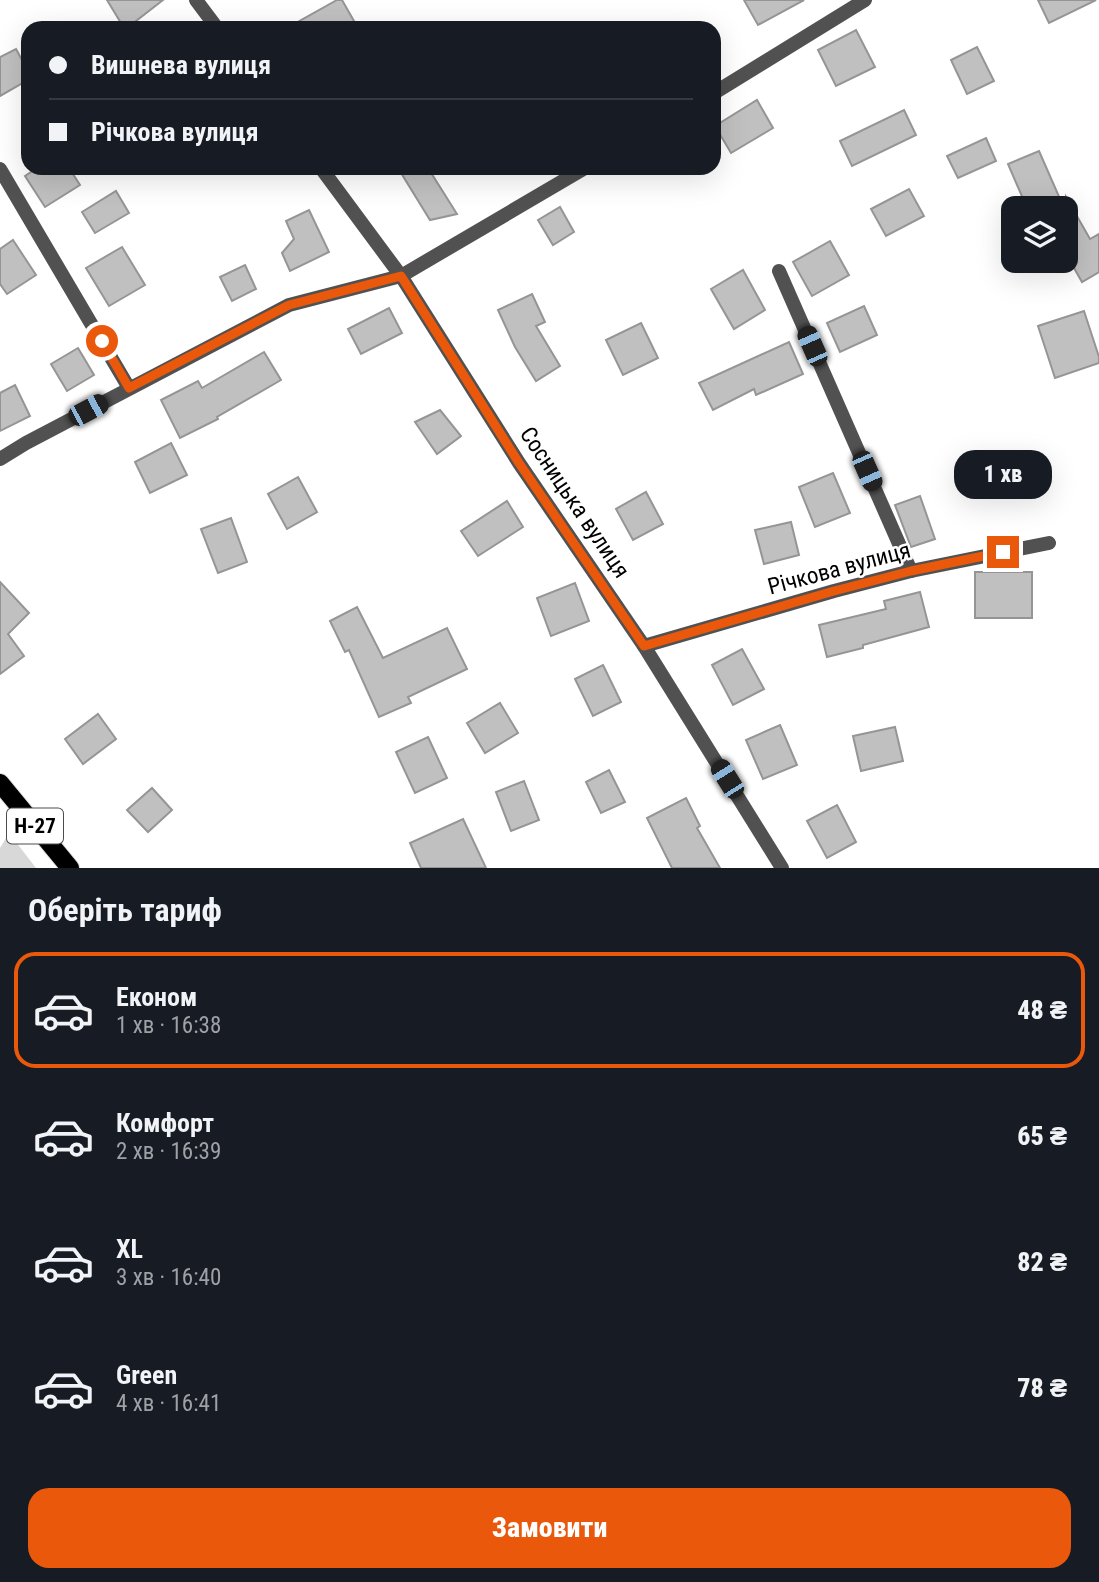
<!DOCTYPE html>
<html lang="uk">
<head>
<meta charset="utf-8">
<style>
	body { margin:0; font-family:"Roboto Condensed",sans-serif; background:#20242c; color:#f1f3f6; height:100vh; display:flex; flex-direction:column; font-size:26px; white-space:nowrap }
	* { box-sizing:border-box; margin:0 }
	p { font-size:23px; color:#9ea1a6 }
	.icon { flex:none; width:38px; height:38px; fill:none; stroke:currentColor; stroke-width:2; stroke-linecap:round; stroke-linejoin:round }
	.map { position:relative; height:868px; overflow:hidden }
	.sheet { display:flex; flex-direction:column; background:#171b24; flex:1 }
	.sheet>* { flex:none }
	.top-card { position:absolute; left:21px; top:21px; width:700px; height:154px; border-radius:21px; box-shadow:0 7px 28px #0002; display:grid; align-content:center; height:154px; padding:0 28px; background:#171b24 }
	.fabs { position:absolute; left:1001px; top:196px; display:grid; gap:14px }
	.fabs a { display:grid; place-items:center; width:77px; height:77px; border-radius:14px; background:#171b24; box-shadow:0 7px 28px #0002; font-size:35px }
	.end { position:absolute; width:32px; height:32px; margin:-16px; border:9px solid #ea580c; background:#fff; box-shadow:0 0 0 4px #fff }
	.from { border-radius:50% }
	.bubble { position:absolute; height:49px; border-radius:21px; background:#171b24; box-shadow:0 7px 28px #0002; font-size:23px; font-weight:800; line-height:49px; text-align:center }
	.car { position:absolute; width:21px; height:42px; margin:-21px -10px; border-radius:9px; box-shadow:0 0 5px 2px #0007; background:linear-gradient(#222 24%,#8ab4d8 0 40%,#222 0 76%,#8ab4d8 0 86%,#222 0) }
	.top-card b { display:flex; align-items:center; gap:24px; height:66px; font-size:26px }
	.top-card b+b { border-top:2px solid #363941 }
	.top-card i { width:18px; height:18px; background:#f1f3f6 }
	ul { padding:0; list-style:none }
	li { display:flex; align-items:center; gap:21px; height:116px; margin:0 14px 10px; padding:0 14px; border:4px solid transparent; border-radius:21px }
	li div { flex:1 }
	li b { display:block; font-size:26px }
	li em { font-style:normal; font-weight:800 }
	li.active { border-color:#ea580c }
	li>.icon { width:63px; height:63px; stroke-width:1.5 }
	h2 { padding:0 28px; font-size:32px; line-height:84px }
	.cta { display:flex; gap:14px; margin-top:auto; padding:14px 28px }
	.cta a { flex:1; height:80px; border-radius:21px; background:#ea580c; color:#fff; font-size:28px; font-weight:800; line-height:80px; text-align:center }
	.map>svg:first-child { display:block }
	.green { fill:#d8d8d8 }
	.building { fill:#c0c0c0; stroke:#959595; stroke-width:2 }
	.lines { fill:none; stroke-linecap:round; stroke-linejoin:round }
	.primary-casing { stroke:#dbdbdb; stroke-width:20 }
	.minor { stroke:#515151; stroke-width:14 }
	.primary { stroke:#000; stroke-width:18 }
	.route { stroke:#ea580c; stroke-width:9 }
	.labels { text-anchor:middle; stroke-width:5; stroke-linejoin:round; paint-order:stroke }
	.shield { fill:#fff; stroke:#4c4c4c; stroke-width:2 }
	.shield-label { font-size:21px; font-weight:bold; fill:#000 }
	.street-label { font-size:23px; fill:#000; stroke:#fff }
</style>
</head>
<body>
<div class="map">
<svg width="1099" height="868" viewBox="0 0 1099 868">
	<rect width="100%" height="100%" fill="#fff"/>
	<!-- green -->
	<polygon class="green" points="9,833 36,868 0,868 0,848"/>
	<!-- building -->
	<g class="building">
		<polygon points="107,0 163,0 127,28 124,28"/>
		<polygon points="337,0 342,0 358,28 287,28"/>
		<polygon points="744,0 804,0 758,25"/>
		<polygon points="1038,0 1096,0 1049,23"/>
		<polygon points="856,30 875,67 836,86 818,50"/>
		<polygon points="977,47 994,81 967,94 951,60"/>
		<polygon points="16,49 28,71 28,80 0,96 0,57"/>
		<polygon points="757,100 773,128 731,153 715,126"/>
		<polygon points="904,110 916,135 852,166 840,141"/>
		<polygon points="986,138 996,161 958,178 947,156"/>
		<polygon points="1039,151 1064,208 1027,208 1008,164"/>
		<polygon points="37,168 69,168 80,185 45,207 25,176"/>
		<polygon points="398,168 428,168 457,214 430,220"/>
		<polygon points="909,189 924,216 886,236 871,209"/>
		<polygon points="116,191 129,213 95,233 82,212"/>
		<polygon points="1066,197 1090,239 1099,234 1099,272 1082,282 1066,254"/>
		<polygon points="560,207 574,232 553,245 538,220"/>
		<polygon points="309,210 329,252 290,271 282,253 294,239 286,221"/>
		<polygon points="13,240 36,275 7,294 0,284 0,249"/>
		<polygon points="830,241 849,275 812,296 793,262"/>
		<polygon points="122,247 145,285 109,306 86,268"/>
		<polygon points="245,265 256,289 232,301 220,277"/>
		<polygon points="743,270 765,310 734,329 711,289"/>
		<polygon points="532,294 545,322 536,326 560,366 536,381 515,347 498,310"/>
		<polygon points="864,306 877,335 840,352 827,323"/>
		<polygon points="389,308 402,333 361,354 348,329"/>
		<polygon points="1084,311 1099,357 1099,363 1055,378 1038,326"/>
		<polygon points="641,323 658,358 623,375 606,340"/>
		<polygon points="789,342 803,374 756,395 754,389 713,410 699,383"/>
		<polygon points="78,348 94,375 67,391 51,364"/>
		<polygon points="264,352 281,380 217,417 218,419 180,438 161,400 198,381 202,388"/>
		<polygon points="15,385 30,416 0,431 0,393"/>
		<polygon points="440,410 461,436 437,454 415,422"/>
		<polygon points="171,443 187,475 150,493 135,462"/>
		<polygon points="833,473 850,513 815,527 799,487"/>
		<polygon points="298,477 317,512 287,529 268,494"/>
		<polygon points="646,492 663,524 633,540 616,509"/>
		<polygon points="920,496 935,539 911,547 895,505"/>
		<polygon points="507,501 523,527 478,556 461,531"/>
		<polygon points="231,518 247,562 218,573 201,529"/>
		<polygon points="791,522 799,555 764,564 755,530"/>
		<rect x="975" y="572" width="57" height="46"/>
		<polygon points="0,582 29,613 8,634 24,656 0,674"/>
		<polygon points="575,583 589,621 551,636 537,598"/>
		<polygon points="920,592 929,627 863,645 863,648 827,657 819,625 886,609 884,601"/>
		<polygon points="357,607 383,658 447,628 467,669 408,697 411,703 379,717 349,650 345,652 330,621"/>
		<polygon points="742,649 764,689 733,705 712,665"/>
		<polygon points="603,665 621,702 593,716 575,679"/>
		<polygon points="500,703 518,733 485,753 467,723"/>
		<polygon points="98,714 116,739 83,764 65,739"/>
		<polygon points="780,725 797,765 763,779 746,740"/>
		<polygon points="895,727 903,761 861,771 853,736"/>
		<polygon points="428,737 447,778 415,793 396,752"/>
		<polygon points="609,770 625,802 601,813 586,782"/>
		<polygon points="524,781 539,820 511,831 496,792"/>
		<polygon points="152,788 172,810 148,832 127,810"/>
		<polygon points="686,798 700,826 697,828 720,868 672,868 647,818"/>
		<polygon points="837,805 856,842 827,858 807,821"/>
		<polygon points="463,819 486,868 421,868 410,843"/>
	</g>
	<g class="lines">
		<!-- primary casing -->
		<g class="primary-casing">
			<polyline id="primary" points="0,783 70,868"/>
		</g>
		<!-- minor -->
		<g class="minor">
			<polyline points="196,0 217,28"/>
			<polyline points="714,93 865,0"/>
			<polyline points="321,168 401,276 519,463 644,646 782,868"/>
			<polyline points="0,169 129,388"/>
			<polyline points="779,271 911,571"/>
			<polyline points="0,459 26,443 289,305 401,276 585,168"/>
			<polyline points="644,646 834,591 911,571 1049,543"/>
		</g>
		<!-- primary -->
		<use href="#primary" class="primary"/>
	</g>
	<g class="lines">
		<!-- route -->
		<polyline class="route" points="102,341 129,388 289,305 401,276 519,463 644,646 834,591 911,571 1003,552"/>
	</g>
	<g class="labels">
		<!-- shield labels -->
		<rect class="shield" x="7" y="808.5" width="56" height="35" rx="5"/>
		<g class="shield-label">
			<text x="35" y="833">Н-27</text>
		</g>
		<!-- street labels -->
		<g class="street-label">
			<text transform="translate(575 502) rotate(56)" y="8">Сосницька вулиця</text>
			<text transform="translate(839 568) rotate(-15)" y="8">Річкова вулиця</text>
		</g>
	</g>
</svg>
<div class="fabs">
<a><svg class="icon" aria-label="layers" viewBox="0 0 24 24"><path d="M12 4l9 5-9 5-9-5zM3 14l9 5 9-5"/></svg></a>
</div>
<i class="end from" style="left:102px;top:341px"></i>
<i class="end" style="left:1003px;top:552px"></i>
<div class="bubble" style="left:954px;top:450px;width:98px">1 хв</div>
<i class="car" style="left:812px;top:346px;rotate:336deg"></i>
<i class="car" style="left:88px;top:410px;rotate:62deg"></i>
<i class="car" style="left:867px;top:471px;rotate:156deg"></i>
<i class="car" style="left:727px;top:779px;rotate:328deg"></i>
<div class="top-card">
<b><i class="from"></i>Вишнева вулиця</b>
<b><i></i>Річкова вулиця</b>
</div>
</div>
<section class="sheet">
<h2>Оберіть тариф</h2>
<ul>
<li class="active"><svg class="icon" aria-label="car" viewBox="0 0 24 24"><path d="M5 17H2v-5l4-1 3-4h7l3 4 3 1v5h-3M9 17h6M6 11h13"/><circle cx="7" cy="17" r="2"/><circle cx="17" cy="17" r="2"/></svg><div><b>Економ</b><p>1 хв · 16:38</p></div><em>48 ₴</em></li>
<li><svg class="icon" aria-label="car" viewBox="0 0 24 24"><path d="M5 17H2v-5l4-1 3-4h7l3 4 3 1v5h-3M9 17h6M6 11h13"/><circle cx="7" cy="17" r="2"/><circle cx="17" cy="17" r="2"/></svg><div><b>Комфорт</b><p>2 хв · 16:39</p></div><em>65 ₴</em></li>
<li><svg class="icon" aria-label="car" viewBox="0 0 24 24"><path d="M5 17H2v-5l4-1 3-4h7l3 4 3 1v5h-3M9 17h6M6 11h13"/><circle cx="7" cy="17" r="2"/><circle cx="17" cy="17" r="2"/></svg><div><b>XL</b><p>3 хв · 16:40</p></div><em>82 ₴</em></li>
<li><svg class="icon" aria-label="car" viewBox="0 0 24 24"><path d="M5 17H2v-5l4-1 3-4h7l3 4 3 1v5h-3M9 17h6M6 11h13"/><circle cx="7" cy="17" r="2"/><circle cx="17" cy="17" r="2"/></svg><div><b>Green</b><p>4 хв · 16:41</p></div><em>78 ₴</em></li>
</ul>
<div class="cta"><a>Замовити</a></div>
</section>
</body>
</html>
